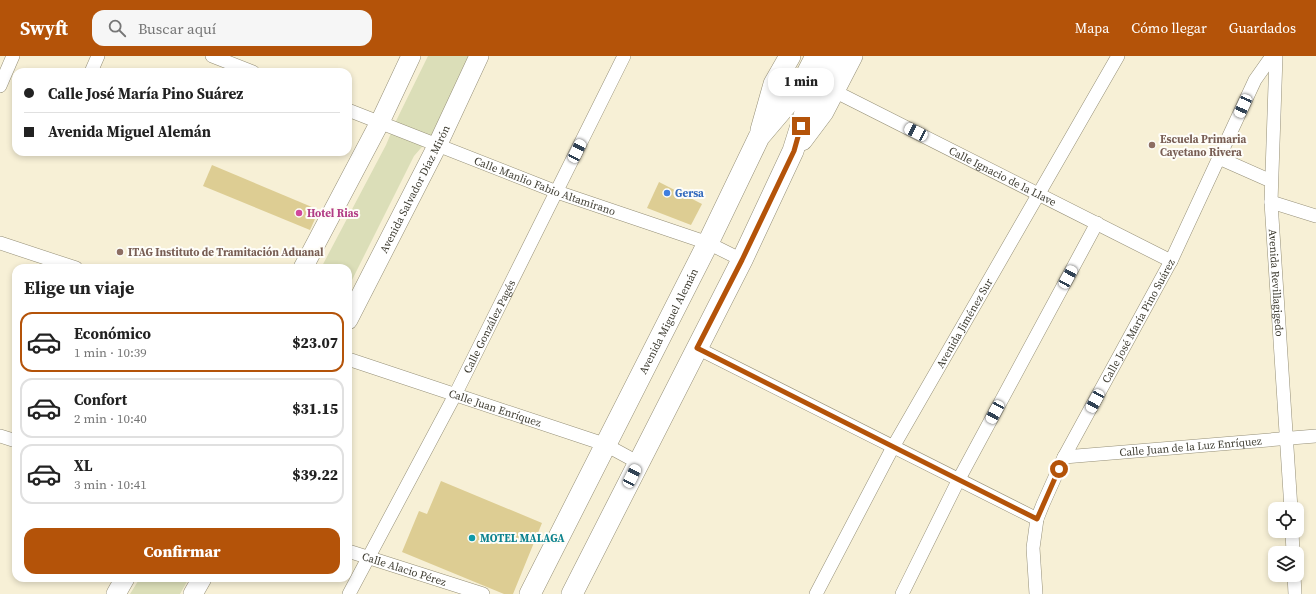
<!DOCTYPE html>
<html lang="es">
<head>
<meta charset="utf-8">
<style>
	body { margin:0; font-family:"Source Serif 4",serif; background:#f6f6f6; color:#222; height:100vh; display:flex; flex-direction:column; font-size:15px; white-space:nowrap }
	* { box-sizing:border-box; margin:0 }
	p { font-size:13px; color:#767676 }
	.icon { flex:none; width:22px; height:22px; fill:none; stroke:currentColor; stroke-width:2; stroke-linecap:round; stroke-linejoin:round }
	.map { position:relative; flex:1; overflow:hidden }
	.panel { position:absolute; left:12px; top:208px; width:340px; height:318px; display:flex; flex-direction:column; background:#fff; border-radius:12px; box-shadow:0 2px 6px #0003 }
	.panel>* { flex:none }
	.top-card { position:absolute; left:12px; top:12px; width:340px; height:88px; border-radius:12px; box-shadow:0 2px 6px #0003; display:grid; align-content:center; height:88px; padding:0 12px; background:#fff }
	.controls { position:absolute; left:1268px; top:446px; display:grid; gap:8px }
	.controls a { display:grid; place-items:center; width:36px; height:36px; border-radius:8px; background:#fff; box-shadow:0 2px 6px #0003; font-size:20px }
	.end { position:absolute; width:18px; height:18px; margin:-9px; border:5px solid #b45309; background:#fff; box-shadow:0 0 0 2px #fff }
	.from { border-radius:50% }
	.bubble { position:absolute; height:28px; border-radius:12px; background:#fff; box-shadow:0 2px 6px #0003; font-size:13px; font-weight:800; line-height:28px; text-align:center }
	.car { position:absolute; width:12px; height:24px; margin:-12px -6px; border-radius:5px; box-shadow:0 0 3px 1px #0007; background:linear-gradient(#fff 24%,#345 0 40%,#fff 0 76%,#345 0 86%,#fff 0) }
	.top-card b { display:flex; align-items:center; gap:14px; height:38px; font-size:15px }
	.top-card b+b { border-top:1px solid #e0e0e0 }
	.top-card i { width:10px; height:10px; background:#222 }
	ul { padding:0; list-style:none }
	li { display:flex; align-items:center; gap:12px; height:60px; margin:0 8px 6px; padding:0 4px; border:2px solid #e0e0e0; border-radius:12px }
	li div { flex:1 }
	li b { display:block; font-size:15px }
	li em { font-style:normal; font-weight:800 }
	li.selected { border-color:#b45309 }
	li>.icon { width:36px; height:36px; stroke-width:1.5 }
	h2 { padding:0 12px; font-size:18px; line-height:48px }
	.action { display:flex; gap:8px; margin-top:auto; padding:8px 12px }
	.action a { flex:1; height:46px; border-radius:12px; background:#b45309; color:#fff; font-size:16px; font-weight:800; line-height:46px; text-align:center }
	header { display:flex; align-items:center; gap:24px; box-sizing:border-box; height:56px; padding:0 20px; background:#b45309; color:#fff }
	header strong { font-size:19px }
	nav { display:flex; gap:22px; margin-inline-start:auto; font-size:14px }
	.search { width:280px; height:36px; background:#f6f6f6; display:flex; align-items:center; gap:10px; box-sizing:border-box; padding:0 14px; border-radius:12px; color:#767676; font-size:15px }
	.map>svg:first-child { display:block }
	.green { fill:#dbdeb8 }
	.building { fill:#ddcd93 }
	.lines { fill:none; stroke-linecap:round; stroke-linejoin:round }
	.street-casing { stroke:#958f77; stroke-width:14 }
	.secondary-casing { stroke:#958f77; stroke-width:20 }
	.primary-casing { stroke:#958f77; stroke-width:22 }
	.street { stroke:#fff; stroke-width:13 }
	.secondary { stroke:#fff; stroke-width:19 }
	.primary { stroke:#fff; stroke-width:21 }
	.route { stroke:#b45309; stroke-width:5 }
	.education-dot { fill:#8d6e63; stroke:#fefdf8; stroke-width:1.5 }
	.shop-dot { fill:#3f7fe0; stroke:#fefdf8; stroke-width:1.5 }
	.hotel-dot { fill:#d1479c; stroke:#fefdf8; stroke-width:1.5 }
	.culture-dot { fill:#0f9aa8; stroke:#fefdf8; stroke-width:1.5 }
	.labels { text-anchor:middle; stroke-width:4; stroke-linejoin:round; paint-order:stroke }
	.education-label { font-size:11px; font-weight:bold; fill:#785e54; stroke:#fefdf8; text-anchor:start }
	.street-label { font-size:11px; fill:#3f3d32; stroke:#fefdf8 }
	.shop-label { font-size:11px; font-weight:bold; fill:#366cbe; stroke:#fefdf8; text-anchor:start }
	.hotel-label { font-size:11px; font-weight:bold; fill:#b23c85; stroke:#fefdf8; text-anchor:start }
	.culture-label { font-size:11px; font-weight:bold; fill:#0d838f; stroke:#fefdf8; text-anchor:start }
</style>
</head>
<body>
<header>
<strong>Swyft</strong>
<div class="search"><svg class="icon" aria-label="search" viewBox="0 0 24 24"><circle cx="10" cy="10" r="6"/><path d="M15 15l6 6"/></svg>Buscar aquí</div>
<nav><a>Mapa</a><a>Cómo llegar</a><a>Guardados</a></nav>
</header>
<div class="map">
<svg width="1316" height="538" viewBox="0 0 1316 538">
	<rect width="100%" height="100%" fill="#f7f0d6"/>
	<!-- green -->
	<g class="green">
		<polygon points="428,0 469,0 434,77 414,100 348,232 348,212 321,212 386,89 397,63"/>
		<polygon points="140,522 189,522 180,538 130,538"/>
	</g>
	<!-- building -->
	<g class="building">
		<polygon points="212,109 319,154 310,174 203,130"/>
		<polygon points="659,126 702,148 691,169 647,152"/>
		<polygon points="441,425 542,467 513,538 504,538 402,496 419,455 427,458"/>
	</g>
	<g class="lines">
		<!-- street casing -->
		<g class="street-casing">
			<g id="street">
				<polyline points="212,0 253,16"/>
				<path id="s1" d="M 1276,0 L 1271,146 L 1291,453"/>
				<polyline points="91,16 98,0"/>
				<polyline points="0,30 13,0"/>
				<path id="s2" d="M 834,35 L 1171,205"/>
				<path id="s3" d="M 348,54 L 557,136 L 708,187 L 742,204"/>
				<polyline points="1219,102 1271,125"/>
				<polyline points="1271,146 1316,160"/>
				<polyline points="0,187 76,212"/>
				<polyline points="697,292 1037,463"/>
				<path id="s4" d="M 348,303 L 604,388 L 639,407"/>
				<polyline points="0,380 16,385"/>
				<path id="s5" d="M 1064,401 L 1316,380"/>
				<polyline points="1292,475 1293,497"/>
				<path id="s6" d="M 348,495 L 483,538"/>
				<polyline points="1294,519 1295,538"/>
				<path id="s7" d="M 349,538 L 455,339 L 624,0"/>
				<path id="s8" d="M 816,538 L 893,391 L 1118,0"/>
				<polyline points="902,538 959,423 1097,167"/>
				<path id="s9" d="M 1036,538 L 1033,492 L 1037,463 L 1043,448 L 1064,401 L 1171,205 L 1255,24 L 1272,0"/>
			</g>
		</g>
		<!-- secondary casing -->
		<g class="secondary-casing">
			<g id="secondary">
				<polyline points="303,212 380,66 411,0"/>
				<path id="s10" d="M 348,264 L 437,90 L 479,0"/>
				<polyline points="116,538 125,522"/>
				<polyline points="193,538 202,522"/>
			</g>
		</g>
		<!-- primary casing -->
		<g class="primary-casing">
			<g id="primary">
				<polyline points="761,74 774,28 790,0"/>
				<polyline points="802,84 823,56 852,0"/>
				<path id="s11" d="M 530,538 L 708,187 L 759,81 L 798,35 L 816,0"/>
				<polyline points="572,538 742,204 793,95 809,44 832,0"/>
			</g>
		</g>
		<!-- street -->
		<use href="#street" class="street"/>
		<!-- secondary -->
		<use href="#secondary" class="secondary"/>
		<!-- primary -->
		<use href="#primary" class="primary"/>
	</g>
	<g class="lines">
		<!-- route -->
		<polyline class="route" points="801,70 794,95 742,204 697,292 1037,463 1059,413"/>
	</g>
	<!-- markers -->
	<g class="education-dot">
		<circle cx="1152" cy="89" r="4"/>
		<circle cx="120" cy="196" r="4"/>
	</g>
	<circle class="shop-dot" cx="667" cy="137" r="4"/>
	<circle class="hotel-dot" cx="299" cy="157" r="4"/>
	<circle class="culture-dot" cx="472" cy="482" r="4"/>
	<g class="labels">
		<!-- education labels -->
		<g class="education-label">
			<text x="1160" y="87">Escuela Primaria<tspan x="1160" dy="13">Cayetano Rivera</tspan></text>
			<text x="128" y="200">ITAG Instituto de Tramitación Aduanal</text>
		</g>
		<!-- street labels -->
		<g class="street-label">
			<text dy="4" stroke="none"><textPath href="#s2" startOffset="189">Calle Ignacio de la Llave</textPath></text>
			<text dy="4" stroke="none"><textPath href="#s3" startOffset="211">Calle Manlio Fabio Altamirano</textPath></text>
			<text dy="4" stroke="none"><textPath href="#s10" startOffset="147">Avenida Salvador Díaz Mirón</textPath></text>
			<text dy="4" stroke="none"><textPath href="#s1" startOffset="227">Avenida Revillagigedo</textPath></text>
			<text dy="4" stroke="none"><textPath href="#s11" startOffset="306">Avenida Miguel Alemán</textPath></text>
			<text dy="4" stroke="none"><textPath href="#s9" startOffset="298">Calle José María Pino Suárez</textPath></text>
			<text dy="4" stroke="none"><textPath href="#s8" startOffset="309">Avenida Jiménez Sur</textPath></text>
			<text dy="4" stroke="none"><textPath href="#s7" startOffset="302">Calle González Pagés</textPath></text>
			<text dy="4" stroke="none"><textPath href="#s4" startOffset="155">Calle Juan Enríquez</textPath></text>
			<text dy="4" stroke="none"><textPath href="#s5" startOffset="127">Calle Juan de la Luz Enríquez</textPath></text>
			<text dy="4" stroke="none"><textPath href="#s6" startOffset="59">Calle Alacio Pérez</textPath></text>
		</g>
		<!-- shop labels -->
		<g class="shop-label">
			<text x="675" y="141">Gersa</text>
		</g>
		<!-- hotel labels -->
		<g class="hotel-label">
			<text x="307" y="161">Hotel Rias</text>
		</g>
		<!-- culture labels -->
		<g class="culture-label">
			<text x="480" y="486">MOTEL MALAGA</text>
		</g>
	</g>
</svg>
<div class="controls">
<a><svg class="icon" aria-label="locate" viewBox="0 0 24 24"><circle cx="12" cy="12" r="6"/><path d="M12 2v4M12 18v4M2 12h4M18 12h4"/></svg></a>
<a><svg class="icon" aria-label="layers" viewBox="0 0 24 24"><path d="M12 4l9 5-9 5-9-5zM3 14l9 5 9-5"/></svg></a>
</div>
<i class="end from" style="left:1059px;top:413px"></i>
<i class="end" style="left:801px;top:70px"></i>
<div class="bubble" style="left:768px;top:12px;width:66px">1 min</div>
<i class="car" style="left:1243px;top:50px;rotate:204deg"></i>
<i class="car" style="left:916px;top:76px;rotate:297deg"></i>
<i class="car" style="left:577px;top:95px;rotate:26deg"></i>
<i class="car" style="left:1068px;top:221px;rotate:29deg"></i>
<i class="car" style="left:1095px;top:345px;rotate:208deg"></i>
<i class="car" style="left:995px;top:356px;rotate:208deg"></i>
<i class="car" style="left:632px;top:420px;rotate:27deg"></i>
<div class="top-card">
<b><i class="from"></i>Calle José María Pino Suárez</b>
<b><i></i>Avenida Miguel Alemán</b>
</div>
<section class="panel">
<h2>Elige un viaje</h2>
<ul>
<li class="selected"><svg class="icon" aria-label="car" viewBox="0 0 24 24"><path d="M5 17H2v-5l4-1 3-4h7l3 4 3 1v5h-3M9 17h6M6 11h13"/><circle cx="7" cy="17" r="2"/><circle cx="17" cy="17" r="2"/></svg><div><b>Económico</b><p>1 min · 10:39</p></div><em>$23.07</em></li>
<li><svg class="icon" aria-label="car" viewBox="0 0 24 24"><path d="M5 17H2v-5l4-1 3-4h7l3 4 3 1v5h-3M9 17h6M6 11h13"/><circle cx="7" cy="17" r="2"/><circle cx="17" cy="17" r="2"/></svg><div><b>Confort</b><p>2 min · 10:40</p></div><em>$31.15</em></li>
<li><svg class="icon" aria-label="car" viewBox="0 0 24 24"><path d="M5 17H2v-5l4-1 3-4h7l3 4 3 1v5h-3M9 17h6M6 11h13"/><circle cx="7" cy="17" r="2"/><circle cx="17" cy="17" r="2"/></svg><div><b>XL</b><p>3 min · 10:41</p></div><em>$39.22</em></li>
</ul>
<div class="action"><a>Confirmar</a></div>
</section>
</div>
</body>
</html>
